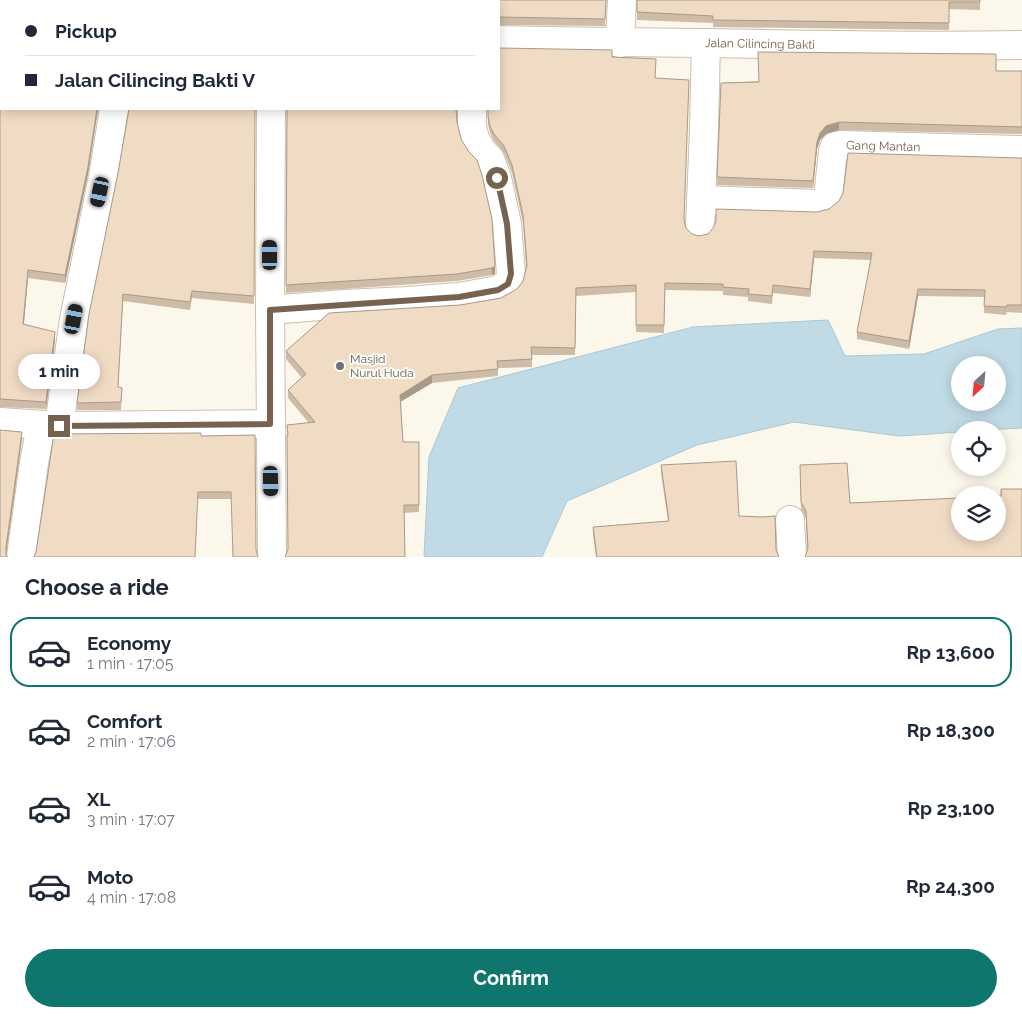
<!DOCTYPE html>
<html lang="en">
<head>
<meta charset="utf-8">
<style>
	body { margin:0; font-family:Raleway,sans-serif; background:#f6f6f7; color:#1f2937; height:100vh; display:flex; flex-direction:column; font-size:19px; white-space:nowrap }
	* { box-sizing:border-box; margin:0 }
	p { font-size:16px; color:#747a83 }
	.icon { flex:none; width:28px; height:28px; fill:none; stroke:currentColor; stroke-width:2; stroke-linecap:round; stroke-linejoin:round }
	.map { position:relative; height:557px; overflow:hidden }
	.details { display:flex; flex-direction:column; background:#fff; flex:1 }
	.details>* { flex:none }
	.hud { position:absolute; left:0px; top:0px; width:500px; height:110px; box-shadow:0 2px 12px #0003; display:grid; align-content:center; height:110px; padding:0 25px; background:#fff }
	.needle { width:32px; rotate:206deg }
	.controls { position:absolute; left:951px; top:356px; display:grid; gap:10px }
	.controls a { display:grid; place-items:center; width:55px; height:55px; border-radius:50%; background:#fff; box-shadow:0 2px 12px #0003; font-size:25px }
	.end { position:absolute; width:22px; height:22px; margin:-11px; border:6px solid #76624f; background:#fff; box-shadow:0 0 0 2px #fff }
	.from { border-radius:50% }
	.bubble { position:absolute; height:35px; border-radius:18px; background:#fff; box-shadow:0 2px 12px #0003; font-size:16px; font-weight:700; line-height:35px; text-align:center }
	.car { position:absolute; width:15px; height:30px; margin:-15px -8px; border-radius:6px; box-shadow:0 0 4px 1px #0007; background:linear-gradient(#222 24%,#8ab4d8 0 40%,#222 0 76%,#8ab4d8 0 86%,#222 0) }
	.hud b { display:flex; align-items:center; gap:18px; height:48px; font-size:19px }
	.hud b+b { border-top:1px solid #e0e1e3 }
	.hud i { width:12px; height:12px; background:#1f2937 }
	ul { padding:0; list-style:none }
	li { display:flex; align-items:center; gap:15px; height:70px; margin:0 10px 8px; padding:0 15px; border:2px solid transparent; border-radius:20px }
	li div { flex:1 }
	li b { display:block; font-size:19px }
	li em { font-style:normal; font-weight:700 }
	li.current { border-color:#0f766e }
	li>.icon { width:45px; height:45px; stroke-width:1.5 }
	h2 { padding:0 25px; font-size:22px; line-height:60px }
	.cta { display:flex; gap:10px; margin-top:auto; padding:10px 25px }
	.cta a { flex:1; height:58px; border-radius:30px; background:#0f766e; color:#fff; font-size:20px; font-weight:700; line-height:58px; text-align:center }
	.map>svg:first-child { display:block }
	.water { fill:#c0dbe5; stroke:#a7c9d6; fill-rule:evenodd }
	.lines { fill:none; stroke-linecap:round; stroke-linejoin:round }
	.minor-casing { stroke:#ccbfae; stroke-width:30 }
	.minor { stroke:#fff; stroke-width:28 }
	.wall { fill:#cebca9 }
	.shaded-wall { fill:#a89989 }
	.building { fill:#f0dbc4; stroke:#a89989 }
	.route { stroke:#76624f; stroke-width:6 }
	.worship-dot { fill:#6b7280; stroke:#fefbf2; stroke-width:2 }
	.labels { text-anchor:middle; stroke-width:4; stroke-linejoin:round; paint-order:stroke }
	.street-label { font-size:12px; fill:#76624f; stroke:#fefbf2 }
	.worship-label { font-size:12px; fill:#5b616d; stroke:#fefbf2; text-anchor:start }
</style>
</head>
<body>
<div class="map">
<svg width="1022" height="557" viewBox="0 0 1022 557">
	<rect width="100%" height="100%" fill="#fcf7eb"/>
	<!-- water -->
	<path class="water" d="M 828,320 L 845,356 L 924,354 L 998,329 L 1022,328 L 1022,428 L 984,430 L 960,430 L 960,432 L 899,436 L 794,422 L 697,445 L 567,501 L 542,557 L 425,557 L 424,556 L 429,457 L 458,388 L 693,327 ZM 960,365 L 998,365 L 998,402 L 960,402 Z"/>
	<g class="lines">
		<!-- minor casing -->
		<g class="minor-casing">
			<g id="minor">
				<polyline points="124,1 124,0"/>
				<polyline points="358,1 358,0"/>
				<path id="s1" d="M 499,40 C 568,42 638,42 707,43 C 812,45 917,47 1022,45"/>
				<polyline points="620,43 622,0"/>
				<polyline points="0,50 1,49"/>
				<polyline points="271,109 270,310 272,557"/>
				<path id="s2" d="M 701,200 L 818,204 L 824,202 L 828,198 L 833,151 L 835,146 L 841,145 L 1022,150"/>
				<polyline points="700,228 704,129 706,43"/>
				<polyline points="270,310 345,304 407,301 459,297 498,290 508,284 511,274 507,224 497,178 490,159 482,151 475,139 472,126 472,109"/>
				<polyline points="0,422 59,426 271,424"/>
				<polyline points="59,426 74,319 103,177 114,109"/>
				<polyline points="790,520 792,557"/>
				<polyline points="21,557 34,463 41,425"/>
			</g>
		</g>
		<!-- minor -->
		<use href="#minor" class="minor"/>
	</g>
	<!-- wall -->
	<g class="wall">
		<polygon points="0,0 1,1 1,28 0,28"/>
		<polygon points="606,0 605,26 499,25 499,1"/>
		<polygon points="637,0 980,0 980,10 949,9 949,30 713,27 713,23 637,20"/>
		<polygon points="612,57 655,78 686,228 692,234 699,236 817,212 1022,158 1022,313 1007,312 1006,315 984,313 984,297 918,296 909,349 857,339 857,332 871,260 814,258 810,297 773,293 772,304 748,301 748,297 723,295 723,291 665,290 664,333 636,332 636,292 576,296 575,355 532,355 532,367 498,368 498,376 432,383 400,402 403,442 419,442 419,512 404,513 288,550 287,425 309,423 288,398 288,390 302,378 286,359 286,351 460,305 501,298 517,289 523,281 526,267 523,223 512,173 504,153 494,141 490,133 488,124 488,109"/>
		<polygon points="996,71 1022,71 1022,134 839,130 826,134 820,140 817,149 813,188 717,185 721,83"/>
		<polygon points="1,109 98,109 88,174 65,283 28,278 24,324 55,340 46,409 0,407"/>
		<polygon points="255,109 254,304 192,298 190,310 123,301 118,387 122,388 121,410 77,410 77,403 118,173"/>
		<polygon points="287,109 457,122 495,274 492,275 457,281 286,293"/>
		<polygon points="255,435 231,499 198,499 34,557 201,436"/>
		<polygon points="661,465 739,516 776,550 779,557 596,557 593,535 593,527 668,521 661,473"/>
		<polygon points="800,465 850,503 1001,496 806,556 807,550 806,519 801,510"/>
	</g>
	<!-- shaded-wall -->
	<g class="shaded-wall">
		<polygon points="97,109 98,109 88,174 65,283 65,275"/>
		<polygon points="839,122 839,130 826,134 820,140 817,149 813,188 813,181 817,142 820,133 826,126"/>
		<polygon points="814,251 814,258 810,297 810,289"/>
		<polygon points="495,266 495,274 492,275 492,268"/>
		<polygon points="28,270 28,278 23,332 23,324"/>
		<polygon points="918,289 918,296 909,349 909,341"/>
		<polygon points="55,332 55,340 46,409 46,402"/>
		<polygon points="432,375 432,383 400,402 400,395"/>
		<polygon points="22,432 22,439 6,555 6,547"/>
	</g>
	<!-- building -->
	<g class="building">
		<polygon points="0,0 110,0 111,1 1,1 1,21 0,21"/>
		<polygon points="138,0 344,0 345,1 137,1"/>
		<polygon points="372,0 606,0 605,19 499,17 499,1 371,1"/>
		<polygon points="637,0 980,0 980,2 949,2 949,23 713,20 713,16 637,12"/>
		<polygon points="499,48 612,50 612,57 656,59 655,78 689,80 684,220 686,228 692,234 699,236 708,234 713,228 716,221 716,209 817,212 829,209 839,201 843,193 848,153 1022,158 1022,305 1007,305 1006,307 984,306 985,290 918,289 909,341 857,332 872,253 814,251 810,289 773,285 772,296 748,294 749,289 723,287 723,284 665,283 664,325 636,325 636,285 576,288 575,348 531,347 532,359 497,361 498,369 432,375 400,395 403,442 419,442 419,505 404,505 405,557 285,557 288,549 287,435 288,435 287,425 315,422 288,390 306,374 286,351 329,313 460,305 501,298 517,289 523,281 527,265 523,215 512,165 504,146 494,134 490,126 488,117 488,109 499,109"/>
		<polygon points="758,52 996,54 996,71 1022,71 1022,127 839,122 826,126 820,133 817,142 813,181 717,177 721,83 759,82"/>
		<polygon points="0,59 1,59 1,109 97,109 88,167 65,275 28,270 23,324 55,332 46,402 0,399"/>
		<polygon points="129,109 255,109 254,296 192,291 190,302 123,294 118,387 122,388 121,402 77,403 89,314 118,173"/>
		<polygon points="287,109 456,109 457,122 461,139 469,152 477,160 482,175 492,219 495,266 492,268 457,274 286,285"/>
		<polygon points="0,430 22,432 6,547 6,555 8,557 0,557"/>
		<polygon points="201,433 201,436 255,435 256,550 258,557 233,557 231,492 198,492 195,557 34,557 36,552 54,434"/>
		<polygon points="736,461 739,516 762,517 775,516 776,550 779,557 597,557 593,527 669,521 661,465"/>
		<polygon points="847,463 850,503 960,498 960,532 998,532 998,496 1001,496 1001,489 1022,489 1022,557 805,557 808,548 806,511 801,502 800,465"/>
	</g>
	<g class="lines">
		<!-- route -->
		<polyline class="route" points="59,426 270,424 270,310 459,297 498,290 508,284 511,274 507,224 497,178"/>
	</g>
	<!-- markers -->
	<circle class="worship-dot" cx="340" cy="366" r="5"/>
	<g class="labels">
		<!-- street labels -->
		<g class="street-label">
			<text dy="4" stroke="none"><textPath href="#s1" startOffset="261">Jalan Cilincing Bakti</textPath></text>
			<text dy="4" stroke="none"><textPath href="#s2" startOffset="230">Gang Mantan</textPath></text>
		</g>
		<!-- worship labels -->
		<g class="worship-label">
			<text x="350" y="363">Masjid<tspan x="350" dy="14">Nurul Huda</tspan></text>
		</g>
	</g>
</svg>
<div class="controls">
<a><svg class="needle" viewBox="-14 -14 28 28"><path d="M0-13l5 13h-10z" fill="#e53935"/><path d="M0 13l5-13h-10z" fill="#747a83"/></svg></a>
<a><svg class="icon" aria-label="locate" viewBox="0 0 24 24"><circle cx="12" cy="12" r="6"/><path d="M12 2v4M12 18v4M2 12h4M18 12h4"/></svg></a>
<a><svg class="icon" aria-label="layers" viewBox="0 0 24 24"><path d="M12 4l9 5-9 5-9-5zM3 14l9 5 9-5"/></svg></a>
</div>
<i class="end from" style="left:497px;top:178px"></i>
<i class="end" style="left:59px;top:426px"></i>
<div class="bubble" style="left:18px;top:354px;width:82px">1 min</div>
<i class="car" style="left:100px;top:192px;rotate:192deg"></i>
<i class="car" style="left:270px;top:255px;rotate:0deg"></i>
<i class="car" style="left:74px;top:319px;rotate:11deg"></i>
<i class="car" style="left:271px;top:481px;rotate:179deg"></i>
<div class="hud">
<b><i class="from"></i>Pickup</b>
<b><i></i>Jalan Cilincing Bakti V</b>
</div>
</div>
<section class="details">
<h2>Choose a ride</h2>
<ul>
<li class="current"><svg class="icon" aria-label="car" viewBox="0 0 24 24"><path d="M5 17H2v-5l4-1 3-4h7l3 4 3 1v5h-3M9 17h6M6 11h13"/><circle cx="7" cy="17" r="2"/><circle cx="17" cy="17" r="2"/></svg><div><b>Economy</b><p>1 min · 17:05</p></div><em>Rp 13,600</em></li>
<li><svg class="icon" aria-label="car" viewBox="0 0 24 24"><path d="M5 17H2v-5l4-1 3-4h7l3 4 3 1v5h-3M9 17h6M6 11h13"/><circle cx="7" cy="17" r="2"/><circle cx="17" cy="17" r="2"/></svg><div><b>Comfort</b><p>2 min · 17:06</p></div><em>Rp 18,300</em></li>
<li><svg class="icon" aria-label="car" viewBox="0 0 24 24"><path d="M5 17H2v-5l4-1 3-4h7l3 4 3 1v5h-3M9 17h6M6 11h13"/><circle cx="7" cy="17" r="2"/><circle cx="17" cy="17" r="2"/></svg><div><b>XL</b><p>3 min · 17:07</p></div><em>Rp 23,100</em></li>
<li><svg class="icon" aria-label="car" viewBox="0 0 24 24"><path d="M5 17H2v-5l4-1 3-4h7l3 4 3 1v5h-3M9 17h6M6 11h13"/><circle cx="7" cy="17" r="2"/><circle cx="17" cy="17" r="2"/></svg><div><b>Moto</b><p>4 min · 17:08</p></div><em>Rp 24,300</em></li>
</ul>
<div class="cta"><a>Confirm</a></div>
</section>
</body>
</html>
